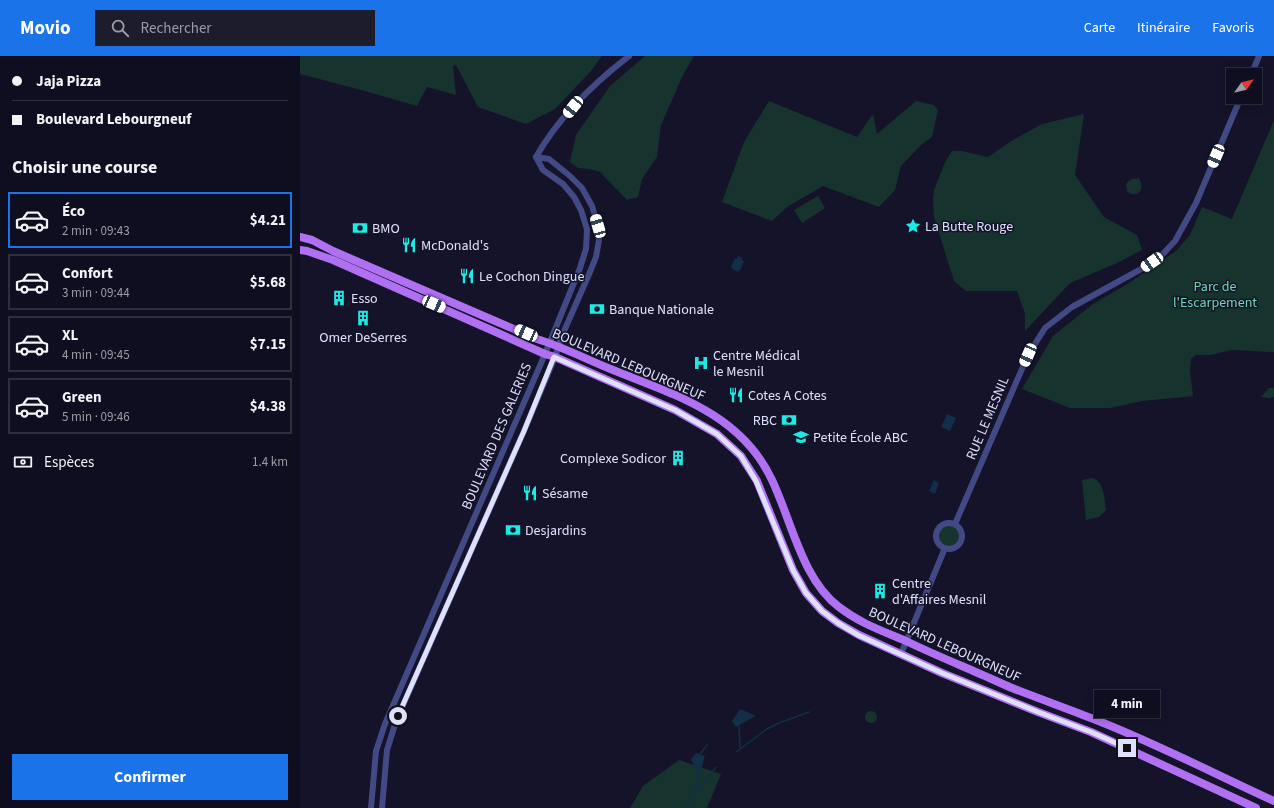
<!DOCTYPE html>
<html lang="fr">
<head>
<meta charset="utf-8">
<style>
	body { margin:0; font-family:"Source Sans 3",sans-serif; background:#1d1c2d; color:#f1f3f6; height:100vh; display:flex; flex-direction:column; font-size:15px; white-space:nowrap }
	* { box-sizing:border-box; margin:0 }
	p { font-size:13px; color:#9b9ca5 }
	.icon { flex:none; width:22px; height:22px; fill:none; stroke:currentColor; stroke-width:2; stroke-linecap:round; stroke-linejoin:round }
	.map { position:relative; flex:1; overflow:hidden }
	.panel { display:flex; flex-direction:column; background:#0f0e20; width:300px }
	.panel>* { flex:none }
	.hud { display:grid; align-content:center; height:88px; padding:0 12px; background:#0f0e20 }
	.needle { width:26px; rotate:56deg }
	.controls { position:absolute; left:926px; top:12px; display:grid; gap:8px }
	.controls a { display:grid; place-items:center; width:36px; height:36px; border-radius:0px; background:#0f0e20; box-shadow:0 2px 10px #0003,0 0 0 1px #2f2e3e; font-size:20px }
	.end { position:absolute; width:18px; height:18px; margin:-9px; border:5px solid #dfe0fc; background:#111; box-shadow:0 0 0 2px #111 }
	.from { border-radius:50% }
	.bubble { position:absolute; height:28px; border-radius:0px; background:#0f0e20; box-shadow:0 2px 10px #0003,0 0 0 1px #2f2e3e; font-size:13px; font-weight:700; line-height:28px; text-align:center }
	.car { position:absolute; width:12px; height:24px; margin:-12px -6px; border-radius:5px; box-shadow:0 0 3px 1px #0007; background:linear-gradient(#fff 24%,#345 0 40%,#fff 0 76%,#345 0 86%,#fff 0) }
	.hud b { display:flex; align-items:center; gap:14px; height:38px; font-size:15px }
	.hud b+b { border-top:1px solid #2f2e3e }
	.hud i { width:10px; height:10px; background:#f1f3f6 }
	ul { padding:0; list-style:none }
	li { display:flex; align-items:center; gap:12px; height:56px; margin:0 8px 6px; padding:0 4px; border:2px solid #2f2e3e; border-radius:0px }
	li div { flex:1 }
	li b { display:block; font-size:15px }
	li em { font-style:normal; font-weight:700 }
	li.selected { border-color:#1a73e8 }
	li>.icon { width:36px; height:36px; stroke-width:1.5 }
	h2 { padding:0 12px; font-size:18px; line-height:48px }
	.pay { display:flex; align-items:center; gap:10px; height:44px; padding:0 12px; font-size:15px }
	.pay p { margin-inline-start:auto }
	.button { display:flex; gap:8px; margin-top:auto; padding:8px 12px }
	.button a { flex:1; height:46px; border-radius:0px; background:#1a73e8; color:#fff; font-size:16px; font-weight:700; line-height:46px; text-align:center }
	header { display:flex; align-items:center; gap:24px; box-sizing:border-box; height:56px; padding:0 20px; background:#1a73e8; color:#fff }
	header strong { font-size:19px }
	nav { display:flex; gap:22px; margin-inline-start:auto; font-size:14px }
	.search { width:280px; height:36px; background:#1d1c2d; display:flex; align-items:center; gap:10px; box-sizing:border-box; padding:0 14px; border-radius:0px; color:#9b9ca5; font-size:15px }
	main { display:flex; flex:1; min-height:0 }
	.map>svg:first-child { display:block }
	.green { fill:#17332e }
	.water { fill:#122e49 }
	.lines { fill:none; stroke-linecap:round; stroke-linejoin:round }
	.stream { stroke:#122e49; stroke-width:1.5 }
	.minor { stroke:#434984; stroke-width:6 }
	.major { stroke:#b070f2; stroke-width:8 }
	.route { stroke:#dfe0fc; stroke-width:5 }
	.labels { text-anchor:middle; stroke-width:3; stroke-linejoin:round; paint-order:stroke }
	.poi-label { font-size:14px; fill:#dfe0fc; stroke:#14132a; text-anchor:start }
	.park-label { font-size:14px; fill:#70d7af; stroke:#14132a }
	.street-label { font-size:14px; fill:#dfe0fc; stroke:#14132a }
</style>
</head>
<body>
<header>
<strong>Movio</strong>
<div class="search"><svg class="icon" aria-label="search" viewBox="0 0 24 24"><circle cx="10" cy="10" r="6"/><path d="M15 15l6 6"/></svg>Rechercher</div>
<nav><a>Carte</a><a>Itinéraire</a><a>Favoris</a></nav>
</header>
<main>
<section class="panel">
<div class="hud">
<b><i class="from"></i>Jaja Pizza</b>
<b><i></i>Boulevard Lebourgneuf</b>
</div>
<h2>Choisir une course</h2>
<ul>
<li class="selected"><svg class="icon" aria-label="car" viewBox="0 0 24 24"><path d="M5 17H2v-5l4-1 3-4h7l3 4 3 1v5h-3M9 17h6M6 11h13"/><circle cx="7" cy="17" r="2"/><circle cx="17" cy="17" r="2"/></svg><div><b>Éco</b><p>2 min · 09:43</p></div><em>$4.21</em></li>
<li><svg class="icon" aria-label="car" viewBox="0 0 24 24"><path d="M5 17H2v-5l4-1 3-4h7l3 4 3 1v5h-3M9 17h6M6 11h13"/><circle cx="7" cy="17" r="2"/><circle cx="17" cy="17" r="2"/></svg><div><b>Confort</b><p>3 min · 09:44</p></div><em>$5.68</em></li>
<li><svg class="icon" aria-label="car" viewBox="0 0 24 24"><path d="M5 17H2v-5l4-1 3-4h7l3 4 3 1v5h-3M9 17h6M6 11h13"/><circle cx="7" cy="17" r="2"/><circle cx="17" cy="17" r="2"/></svg><div><b>XL</b><p>4 min · 09:45</p></div><em>$7.15</em></li>
<li><svg class="icon" aria-label="car" viewBox="0 0 24 24"><path d="M5 17H2v-5l4-1 3-4h7l3 4 3 1v5h-3M9 17h6M6 11h13"/><circle cx="7" cy="17" r="2"/><circle cx="17" cy="17" r="2"/></svg><div><b>Green</b><p>5 min · 09:46</p></div><em>$4.38</em></li>
</ul>
<div class="pay"><svg class="icon" aria-label="cash" viewBox="0 0 24 24"><path d="M3 7h18v10H3z"/><circle cx="12" cy="12" r="2"/></svg>Espèces<p>1.4 km</p></div>
<div class="button"><a>Confirmer</a></div>
</section>
<div class="map">
<svg width="974" height="752" viewBox="0 0 974 752">
	<rect width="100%" height="100%" fill="#14132a"/>
	<!-- green -->
	<g class="green">
		<polygon points="0,0 302,0 291,15 255,53 226,68 178,51 156,9 153,10 156,39 127,31 117,50 65,35 0,18"/>
		<polygon points="345,0 394,0 383,19 361,69 357,101 342,123 338,141 327,144 300,116 289,113 278,112 270,106 276,79 310,30"/>
		<polygon points="469,45 557,81 573,58 577,78 616,45 634,49 638,54 632,81 621,89 601,110 595,134 579,151 523,130 487,151 472,165 422,146 444,86"/>
		<polygon points="784,58 775,119 804,161 837,179 842,194 817,207 770,227 725,275 725,258 717,235 666,235 654,225 634,161 633,145 634,134 645,106 652,95 662,95 688,101 713,84 742,68"/>
		<polygon points="974,64 974,296 931,294 911,299 896,299 891,303 890,315 893,340 842,345 810,352 770,352 722,333 753,280 793,248 829,227 876,195 890,179 902,151 932,163"/>
		<path d="M 839,121 C 841,128 844,133 837,138 L 831,138 L 827,135 L 826,128 C 829,124 832,122 837,123 Z"/>
		<polygon points="518,140 525,152 502,167 494,154"/>
		<polygon points="969,332 974,332 974,341 970,342 961,341"/>
		<path d="M 793,422 C 805,428 804,442 806,454 L 799,461 L 786,464 L 782,424 Z"/>
		<circle cx="650" cy="480" r="13"/>
		<circle cx="571" cy="661" r="6"/>
		<polygon points="379,704 421,718 407,752 330,752 343,730"/>
	</g>
	<!-- water -->
	<g class="water">
		<polygon points="438,200 442,202 442,204 444,205 440,215 439,214 438,216 432,213 432,212 431,211 435,202 437,203"/>
		<polygon points="647,358 656,362 650,375 641,371"/>
		<polygon points="634,424 639,427 635,438 629,435"/>
		<polygon points="440,653 456,660 436,671 432,665"/>
		<polygon points="396,697 405,700 399,720 391,703"/>
	</g>
	<g class="lines">
		<!-- stream -->
		<g class="stream">
			<polyline points="439,670 440,692"/>
			<polyline points="436,696 467,673 479,667 509,656"/>
			<polyline points="400,698 408,688"/>
			<polyline points="394,740 399,720"/>
			<polyline points="384,752 393,741 416,711"/>
		</g>
		<!-- minor -->
		<g class="minor">
			<polyline points="951,19 959,0"/>
			<path d="M 236,101 C 258,62 294,27 329,0"/>
			<circle cx="649" cy="480" r="13"/>
			<polyline points="655,468 728,299 745,272 772,251 843,212 860,201 875,185 896,147 941,41"/>
			<polyline points="601,598 645,492"/>
			<polyline points="71,752 76,695 85,668 245,298 280,212 286,193 287,173 281,154 274,141 263,128 243,114 236,101"/>
			<polyline points="82,752 87,694 96,665 224,375 255,301 261,282 290,216 296,201 299,184 298,170 292,150 282,132 270,120 249,103 236,101"/>
		</g>
		<!-- major -->
		<g class="major">
			<path d="M 0,181 L 12,184 L 33,195 L 237,283 C 263,291 288,304 313,314 C 375,339 441,358 472,424 C 492,466 502,523 539,551 C 561,568 583,575 608,586 C 631,597 655,607 678,617 C 690,622 700,627 712,632 C 740,643 768,653 796,664 C 857,688 915,718 974,745"/>
			<polyline points="0,194 7,195 33,204 245,298 255,301 375,354 417,378 441,400 457,425 493,514 506,537 522,555 538,567 559,579 642,617 738,656 791,676 956,752"/>
		</g>
	</g>
	<g class="lines">
		<!-- route -->
		<polyline class="route" points="98,660 224,375 254,301 375,354 417,378 441,400 456,425 493,514 506,537 522,555 538,567 558,579 642,617 738,656 791,676 827,692"/>
	</g>
	<!-- icons -->
	<defs>
		<g id="sight-bare" transform="scale(1.2)"><path d="M0-6L1.8-2.2L6-1.7L2.9 1.2L3.7 5.4L0 3.3L-3.7 5.4L-2.9 1.2L-6-1.7L-1.8-2.2Z" fill="#1cebe4" stroke="#14132a" stroke-width="2.5" paint-order="stroke"/></g>
		<g id="bank-bare" transform="scale(1.2)"><path d="M-6-4H6V4H-6ZM0-2.3a2.3 2.3 0 1 0 0 4.6a2.3 2.3 0 1 0 0-4.6Z" fill="#1cebe4" stroke="#14132a" stroke-width="2.5" paint-order="stroke"/></g>
		<g id="restaurant-bare" transform="scale(1.2)"><path d="M-5-6h1v4h1v-4h1v4h1v-4h1v5L-1.5 .5V6h-2V.5L-5-1ZM5-6V6H3V1.5H1.5Q1.5-4 5-6Z" fill="#1cebe4" stroke="#14132a" stroke-width="2.5" paint-order="stroke"/></g>
		<g id="building-bare" transform="scale(1.2)"><path d="M-4-6H4V6H1V3H-1V6H-4ZM-2.5-4.3h1.7v1.8h-1.7ZM.8-4.3h1.7v1.8H.8ZM-2.5-1h1.7V.8h-1.7ZM.8-1h1.7V.8H.8Z" fill="#1cebe4" stroke="#14132a" stroke-width="2.5" paint-order="stroke"/></g>
		<g id="hospital-bare" transform="scale(1.2)"><path d="M-5-5h3v3.5h4V-5h3V5h-3V1.5h-4V5h-3Z" fill="#1cebe4" stroke="#14132a" stroke-width="2.5" paint-order="stroke"/></g>
		<g id="school-bare" transform="scale(1.2)"><path d="M0-5L7-2L0 1L-7-2ZM-4 1L0 2.5L4 1V4Q0 6-4 4Z" fill="#1cebe4" stroke="#14132a" stroke-width="2.5" paint-order="stroke"/></g>
	</defs>
	<g fill-rule="evenodd">
		<use href="#sight-bare" x="613" y="170"/>
		<use href="#bank-bare" x="60" y="172"/>
		<use href="#restaurant-bare" x="109" y="189"/>
		<use href="#restaurant-bare" x="167" y="220"/>
		<use href="#building-bare" x="39" y="242"/>
		<use href="#bank-bare" x="297" y="253"/>
		<use href="#building-bare" x="63" y="262"/>
		<use href="#hospital-bare" x="401" y="307"/>
		<use href="#restaurant-bare" x="436" y="339"/>
		<use href="#bank-bare" x="489" y="364"/>
		<use href="#school-bare" x="501" y="381"/>
		<use href="#building-bare" x="378" y="402"/>
		<use href="#restaurant-bare" x="230" y="437"/>
		<use href="#bank-bare" x="213" y="474"/>
		<use href="#building-bare" x="580" y="535"/>
	</g>
	<g class="labels">
		<!-- poi labels -->
		<g class="poi-label">
			<text x="625" y="175">La Butte Rouge</text>
			<text x="72" y="177">BMO</text>
			<text x="121" y="194">McDonald's</text>
			<text x="179" y="225">Le Cochon Dingue</text>
			<text x="51" y="247">Esso</text>
			<text x="309" y="258">Banque Nationale</text>
			<text x="63" y="286" text-anchor="middle">Omer DeSerres</text>
			<text x="413" y="304">Centre Médical<tspan x="413" dy="16">le Mesnil</tspan></text>
			<text x="448" y="344">Cotes A Cotes</text>
			<text x="477" y="369" text-anchor="end">RBC</text>
			<text x="513" y="386">Petite École ABC</text>
			<text x="366" y="407" text-anchor="end">Complexe Sodicor</text>
			<text x="242" y="442">Sésame</text>
			<text x="225" y="479">Desjardins</text>
			<text x="592" y="532">Centre<tspan x="592" dy="16">d'Affaires Mesnil</tspan></text>
		</g>
		<!-- park labels -->
		<g class="park-label">
			<text x="915" y="235">Parc de<tspan x="915" dy="16">l'Escarpement</tspan></text>
		</g>
		<!-- street labels -->
		<g class="street-label">
			<text transform="translate(329 308) rotate(23)" y="5">BOULEVARD LEBOURGNEUF</text>
			<text transform="translate(687 362) rotate(-67)" y="5">RUE LE MESNIL</text>
			<text transform="translate(196 380) rotate(-67)" y="5">BOULEVARD DES GALERIES</text>
			<text transform="translate(645 588) rotate(24)" y="5">BOULEVARD LEBOURGNEUF</text>
		</g>
	</g>
</svg>
<div class="controls">
<a><svg class="needle" viewBox="-14 -14 28 28"><path d="M0-13l5 13h-10z" fill="#e53935"/><path d="M0 13l5-13h-10z" fill="#9b9ca5"/></svg></a>
</div>
<i class="end from" style="left:98px;top:660px"></i>
<i class="end" style="left:827px;top:692px"></i>
<div class="bubble" style="left:794px;top:634px;width:66px">4 min</div>
<i class="car" style="left:273px;top:51px;rotate:219deg"></i>
<i class="car" style="left:916px;top:100px;rotate:203deg"></i>
<i class="car" style="left:298px;top:170px;rotate:344deg"></i>
<i class="car" style="left:852px;top:206px;rotate:236deg"></i>
<i class="car" style="left:134px;top:248px;rotate:114deg"></i>
<i class="car" style="left:226px;top:277px;rotate:294deg"></i>
<i class="car" style="left:728px;top:299px;rotate:204deg"></i>
</div>
</main>
</body>
</html>
